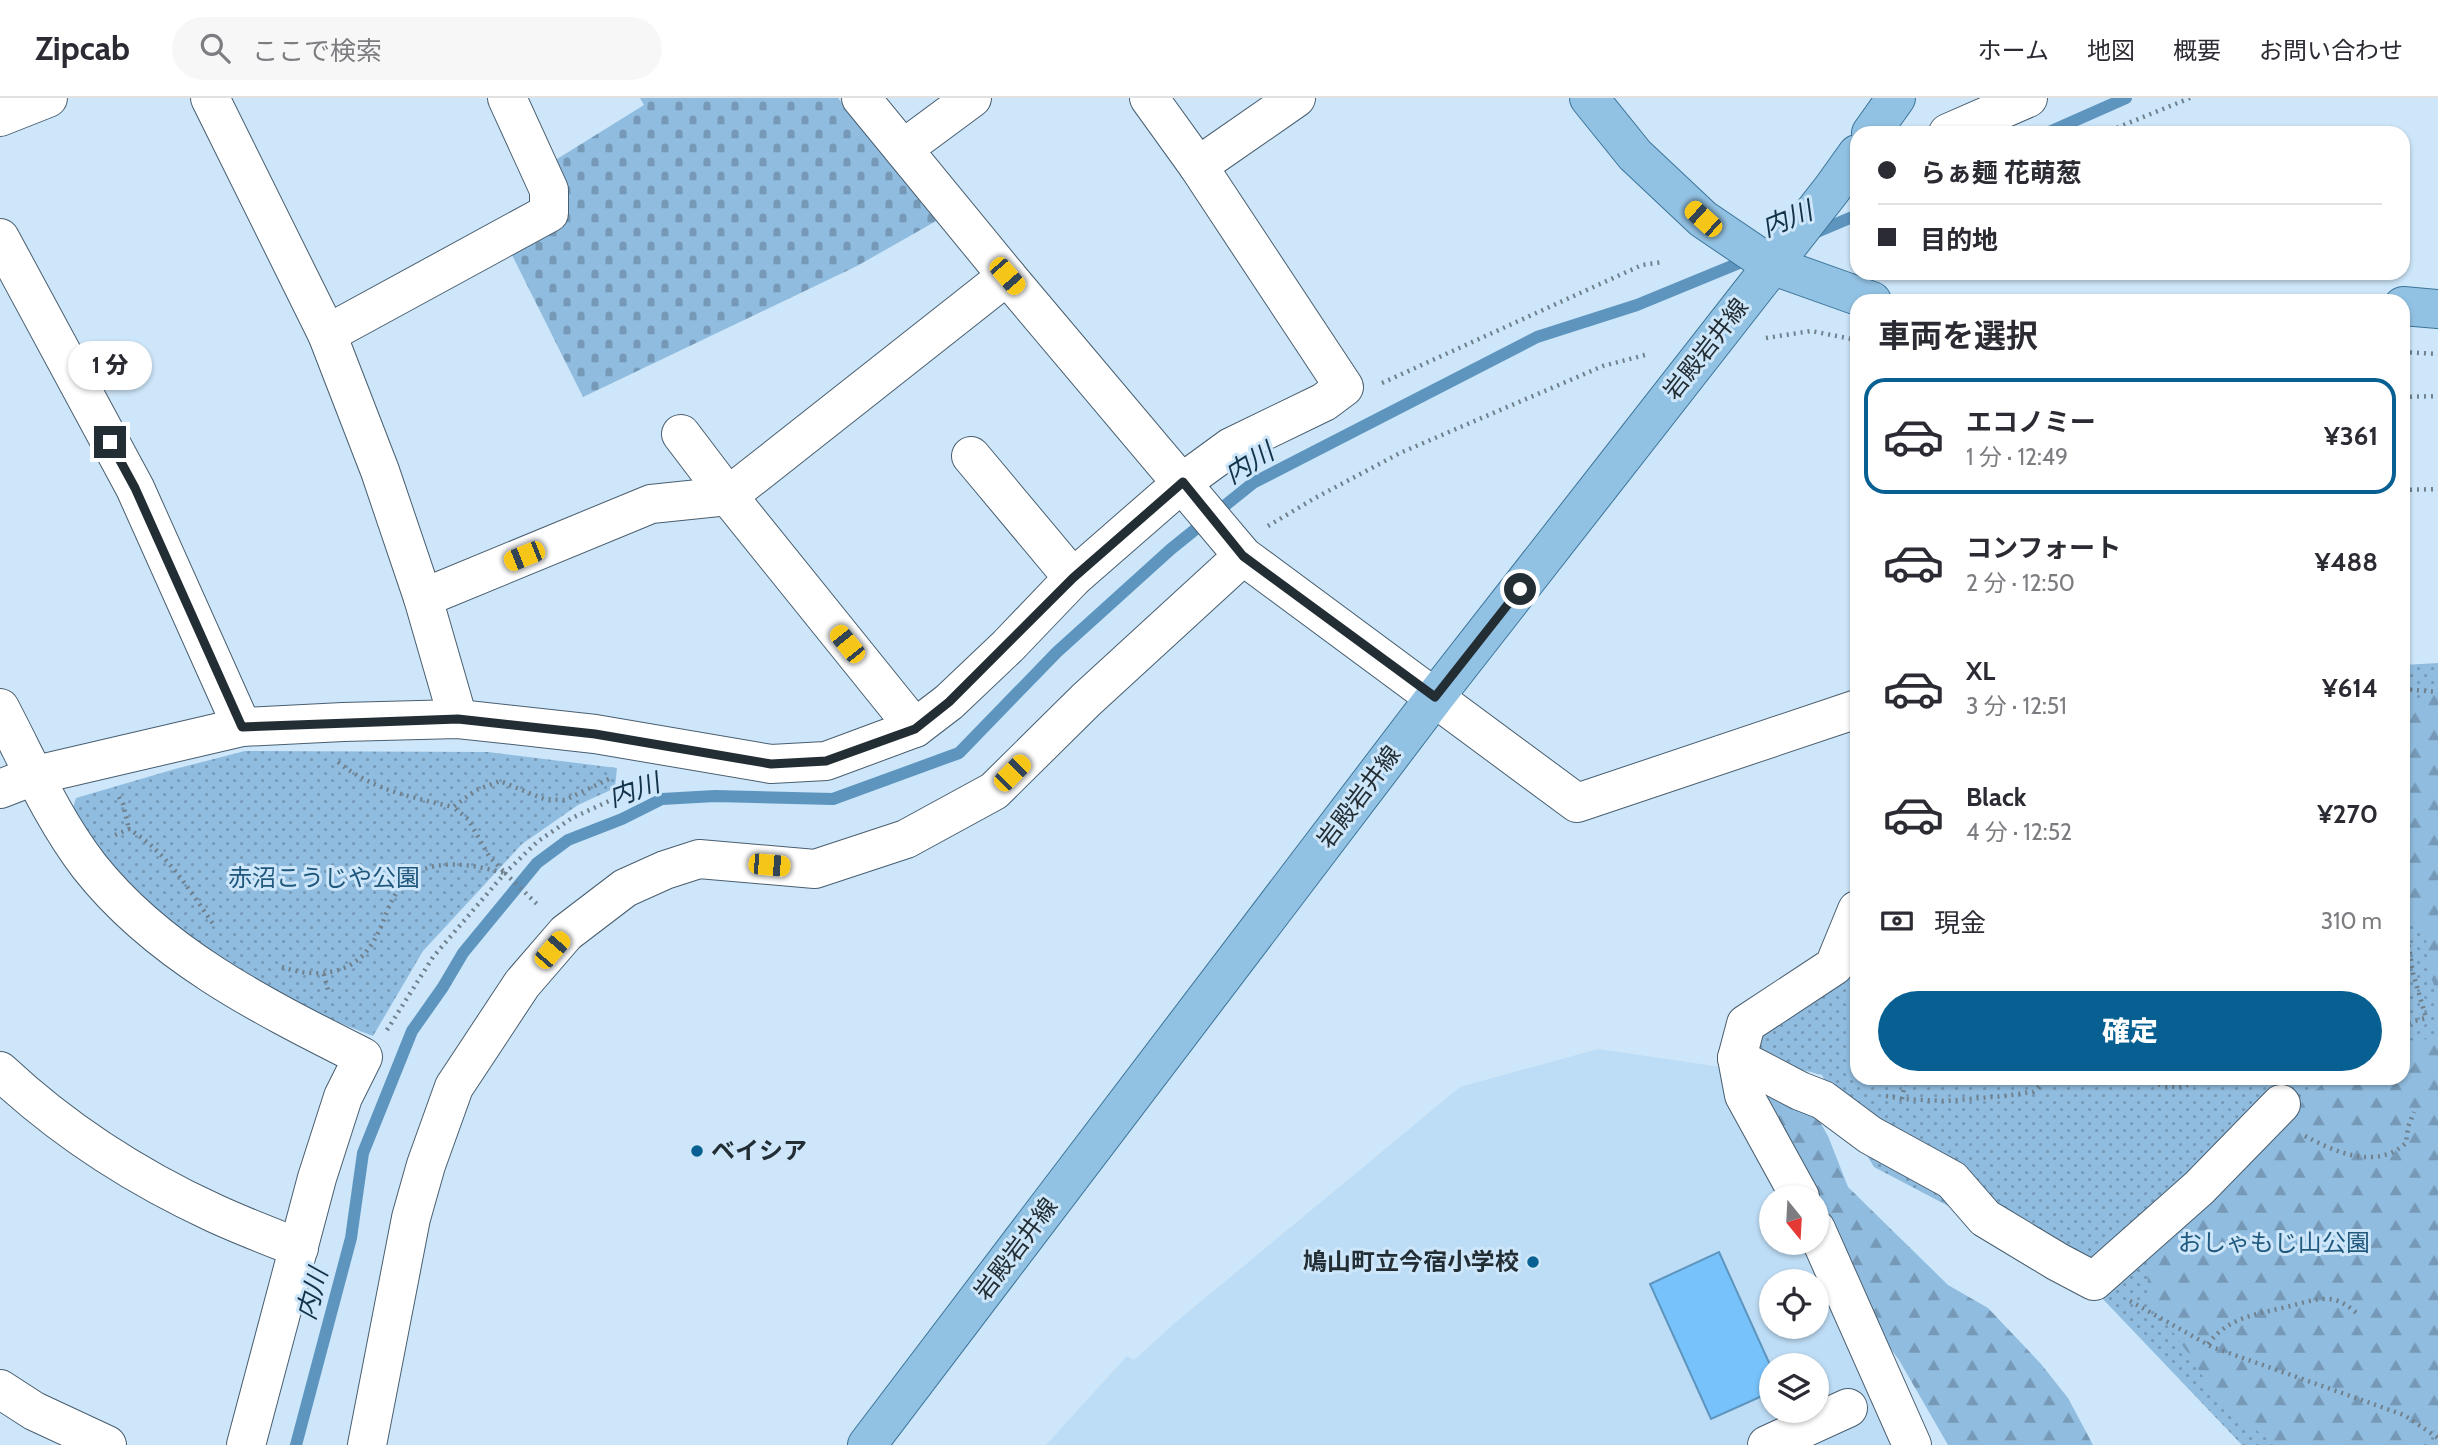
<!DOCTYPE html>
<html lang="ja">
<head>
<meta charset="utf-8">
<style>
	body { margin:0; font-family:Cabin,"Noto Sans JP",sans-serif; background:#f7f7f7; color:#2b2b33; height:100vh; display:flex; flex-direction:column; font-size:26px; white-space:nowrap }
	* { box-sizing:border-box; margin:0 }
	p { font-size:23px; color:#7c7c81 }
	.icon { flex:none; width:38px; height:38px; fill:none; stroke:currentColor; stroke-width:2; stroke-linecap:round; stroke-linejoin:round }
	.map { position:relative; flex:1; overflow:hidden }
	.panel { position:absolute; left:1850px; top:196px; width:560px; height:791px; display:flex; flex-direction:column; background:#fff; border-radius:21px; box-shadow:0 2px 5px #0004 }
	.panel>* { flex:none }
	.guide { position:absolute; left:1850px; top:28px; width:560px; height:154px; border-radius:21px; box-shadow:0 2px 5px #0004; display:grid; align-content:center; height:154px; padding:0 28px; background:#fff }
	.needle { width:46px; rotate:162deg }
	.tools { position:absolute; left:1759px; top:1087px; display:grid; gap:14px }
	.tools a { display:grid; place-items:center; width:70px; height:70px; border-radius:50%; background:#fff; box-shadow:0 2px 5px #0004; font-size:35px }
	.end { position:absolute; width:32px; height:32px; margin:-16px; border:9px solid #232d34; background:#fff; box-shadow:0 0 0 4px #fff }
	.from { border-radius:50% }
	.bubble { position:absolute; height:49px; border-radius:24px; background:#fff; box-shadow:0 2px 5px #0004; font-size:23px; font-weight:800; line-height:49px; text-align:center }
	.car { position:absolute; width:21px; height:42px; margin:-21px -10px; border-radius:9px; box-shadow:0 0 5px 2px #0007; background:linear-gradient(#f5c518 24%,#345 0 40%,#f5c518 0 76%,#345 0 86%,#f5c518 0) }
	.guide b { display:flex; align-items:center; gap:24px; height:66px; font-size:26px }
	.guide b+b { border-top:2px solid #e1e1e2 }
	.guide i { width:18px; height:18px; background:#2b2b33 }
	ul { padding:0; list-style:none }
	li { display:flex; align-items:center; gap:21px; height:116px; margin:0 14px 10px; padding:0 14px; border:4px solid transparent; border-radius:21px }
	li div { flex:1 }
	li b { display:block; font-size:26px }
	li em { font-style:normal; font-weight:800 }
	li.selected { border-color:#076091 }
	li>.icon { width:63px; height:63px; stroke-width:1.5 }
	h2 { padding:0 28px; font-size:32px; line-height:84px }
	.pay { display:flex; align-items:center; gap:18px; height:77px; padding:0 28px; font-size:26px }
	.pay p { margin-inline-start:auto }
	.button { display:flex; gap:14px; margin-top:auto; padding:14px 28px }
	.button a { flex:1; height:80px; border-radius:42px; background:#076091; color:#fff; font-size:28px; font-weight:800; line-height:80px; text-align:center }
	header { display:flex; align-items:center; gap:42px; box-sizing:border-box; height:98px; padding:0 35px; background:#fff; border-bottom:2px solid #e1e1e2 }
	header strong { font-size:33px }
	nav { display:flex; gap:38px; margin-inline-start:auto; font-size:24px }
	.search { width:490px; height:63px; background:#f7f7f7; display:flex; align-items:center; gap:18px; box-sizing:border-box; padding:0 24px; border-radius:38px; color:#7c7c81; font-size:26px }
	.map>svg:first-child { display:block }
	.built { fill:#bddcf5; fill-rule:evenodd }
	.green { fill:url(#green-dots) }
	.forest { fill:url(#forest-firs) }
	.cemetery { fill:url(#cemetery-stones) }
	.water { fill:#77c2fa; stroke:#5e95bf; stroke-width:2 }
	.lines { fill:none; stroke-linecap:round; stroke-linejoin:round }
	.stream { stroke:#5e95bf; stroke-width:12 }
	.minor-casing { stroke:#495e6f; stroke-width:40 }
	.major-casing { stroke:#3c7399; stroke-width:40 }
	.path { stroke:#70818d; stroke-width:4.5; stroke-dasharray:2 5; stroke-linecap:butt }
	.minor { stroke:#fff; stroke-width:38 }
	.major { stroke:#92c2e3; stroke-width:38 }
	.route { stroke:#232d34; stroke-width:9 }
	.poi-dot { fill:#076091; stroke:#cde6f9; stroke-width:2.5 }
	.labels { text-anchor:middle; stroke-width:6; stroke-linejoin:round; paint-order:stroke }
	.street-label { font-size:24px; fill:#232d34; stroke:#cde6f9 }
	.park-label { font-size:24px; fill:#21587d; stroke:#cde6f9 }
	.poi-label { font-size:24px; font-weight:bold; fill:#232d34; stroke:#cde6f9; text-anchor:start }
	.water-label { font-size:26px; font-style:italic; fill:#113249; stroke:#cde6f9 }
</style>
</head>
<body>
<header>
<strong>Zipcab</strong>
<div class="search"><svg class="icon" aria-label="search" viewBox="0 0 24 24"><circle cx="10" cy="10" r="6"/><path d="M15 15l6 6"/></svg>ここで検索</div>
<nav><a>ホーム</a><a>地図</a><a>概要</a><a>お問い合わせ</a></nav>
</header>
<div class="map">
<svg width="2438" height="1347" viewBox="0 0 2438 1347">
	<defs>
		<pattern id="green-dots" width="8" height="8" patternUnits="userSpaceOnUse" patternTransform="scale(1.75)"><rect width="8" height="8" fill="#90bcdf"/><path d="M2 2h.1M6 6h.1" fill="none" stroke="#7599b6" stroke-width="1.8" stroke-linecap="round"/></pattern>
		<pattern id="forest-firs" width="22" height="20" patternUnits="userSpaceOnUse" patternTransform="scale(1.75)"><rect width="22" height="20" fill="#90bcdf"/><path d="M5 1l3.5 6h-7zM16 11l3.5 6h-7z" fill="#7599b6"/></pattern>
		<pattern id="cemetery-stones" width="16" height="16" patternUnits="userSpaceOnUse" patternTransform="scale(1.75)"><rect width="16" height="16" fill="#90bcdf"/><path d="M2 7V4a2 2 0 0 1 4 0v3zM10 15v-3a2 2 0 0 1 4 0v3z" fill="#7599b6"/></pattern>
	</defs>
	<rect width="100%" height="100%" fill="#cde6f9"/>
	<!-- built -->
	<path class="built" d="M 1598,951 L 1721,969 L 1788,1099 L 1771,1099 L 1771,1144 L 1810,1145 L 1901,1347 L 1046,1347 L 1127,1258 L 1134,1262 L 1175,1225 L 1460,989 ZM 1771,1183 L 1816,1183 L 1816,1228 L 1771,1228 ZM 1771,1267 L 1816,1267 L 1816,1312 L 1771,1312 Z"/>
	<!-- green -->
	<g class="green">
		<polygon points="2438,565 2438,1347 2242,1347 2080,1177 1874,1069 1835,1005 1822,977 1759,960 1758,940 1857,855 1857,980 2403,980 2403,567"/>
		<path d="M 245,653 L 488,654 L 617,670 L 615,690 L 578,707 L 522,746 L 423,853 L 373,938 C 273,901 168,840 102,754 C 91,741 82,724 73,710 L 76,700 L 175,671 Z"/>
	</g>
	<!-- forest -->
	<g class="forest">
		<polygon points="2438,592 2438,897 2428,872 2426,838 2403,806 2403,603 2420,602"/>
		<polygon points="2438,934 2438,1330 2420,1347 2279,1347 2251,1329 2212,1293 2188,1255 2148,1199 2147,1157 2259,1056 2305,1001 2330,980 2403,980 2403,943 2429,941"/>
		<polygon points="1760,985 1813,1012 1828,1038 1848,1089 1948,1187 1988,1210 2041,1266 2068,1300 2093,1347 1948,1347 1899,1262 1871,1224"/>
	</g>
	<!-- cemetery -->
	<polygon class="cemetery" points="640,0 838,0 938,122 857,168 583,299 511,155 549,66 644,7"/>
	<!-- water -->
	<polygon class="water" points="1719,1154 1771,1269 1771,1294 1711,1321 1650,1186"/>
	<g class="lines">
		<!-- stream -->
		<g class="stream">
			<polyline points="2047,35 2126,0"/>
			<polyline points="1812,136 1857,117"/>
			<polyline points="296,1347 351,1140 363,1055 412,933 443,889 463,855 537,765 568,742 622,721 662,701 715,698 833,701 959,655 1057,554 1171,451 1253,385 1537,239 1637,207 1749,161"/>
		</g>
		<!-- minor casing -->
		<g class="minor-casing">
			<g id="minor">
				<polyline points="210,0 327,236 380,373 423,500 458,621"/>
				<polyline points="861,0 1007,178 1243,458 1577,705 1857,611"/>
				<polyline points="0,19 48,0"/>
				<polyline points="1948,35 2028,0"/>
				<polyline points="903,51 972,0"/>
				<polyline points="1198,68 1296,0"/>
				<polyline points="0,140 135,390 242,629"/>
				<polyline points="327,236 549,115 549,92 507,0"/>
				<polyline points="681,336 728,398"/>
				<polyline points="971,358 1073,480"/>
				<polyline points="423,500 651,406 728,398"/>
				<path d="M 0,610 C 28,663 52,720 89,768 C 159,857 264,909 363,959 L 343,999 L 317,1080 L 246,1347"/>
				<polyline points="915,630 728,398 1007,178"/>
				<polyline points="0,691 36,677 242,629 343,624 458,621 595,636 771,666 826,663 915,630 949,604 1008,548 1073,480 1183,384 1231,349 1324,304 1344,289 1198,68 1149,0"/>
				<polyline points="1737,960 1800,993 1823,1002 1870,1037 1952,1082 1985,1120 2058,1164 2094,1183 2199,1090 2281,1006"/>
				<path d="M 0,973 C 63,1032 136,1079 214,1115 C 242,1128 271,1139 299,1150"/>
				<polyline points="1800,1099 1744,997 1737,960 1746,926 1834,868 1857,812"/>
				<polyline points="1816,1131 1912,1347"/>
				<polyline points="0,1291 34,1313 107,1347"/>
				<polyline points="367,1347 411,1120 426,1067 454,989 522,886 566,835 625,790 665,772 699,761 815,771 906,741 994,693 1086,602 1243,458"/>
				<polyline points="1767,1347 1848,1310"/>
			</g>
		</g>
		<!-- major casing -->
		<g class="major-casing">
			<g id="major">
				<polyline points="1589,0 1635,57 1703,121 1771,167 1872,203"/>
				<polyline points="1871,35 1896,0"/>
				<polyline points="2403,208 2438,211"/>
				<polyline points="867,1347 1435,599 1832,91 1857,56"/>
			</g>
		</g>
		<!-- path -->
		<g class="path">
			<polyline points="2104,35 2190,0"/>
			<polyline points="1766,240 1811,233 1857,242"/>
			<polyline points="2403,254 2438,256"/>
			<polyline points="1382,285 1642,167 1663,164"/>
			<polyline points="2403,299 2438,298"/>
			<polyline points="2403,392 2438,391"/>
			<polyline points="1268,428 1315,400 1400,355 1603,268 1645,257"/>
			<polyline points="2403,591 2438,594"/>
			<path d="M 338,664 C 373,692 411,699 453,709 L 476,692 L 500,683 L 544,701 L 565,702 L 611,680"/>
			<polyline points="119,699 123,706 129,731"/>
			<path d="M 115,737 L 129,731 C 168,755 188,791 214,827"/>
			<polyline points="505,775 540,809"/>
			<polyline points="2403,827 2407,837 2413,875 2426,920 2403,926"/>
			<path d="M 282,869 C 316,881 354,877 373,844 C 381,832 385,817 391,804 C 396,795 405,780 415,775 C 444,760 476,768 505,775 L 489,758 L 468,721 L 453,709"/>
			<polyline points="324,876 329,896"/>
			<polyline points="387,932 433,859 505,775 537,744 572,720 646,686"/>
			<path d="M 2146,980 C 2164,993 2187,990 2206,980"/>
			<polyline points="1886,998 1902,1001 1946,1003 2004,998 2033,994 2049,980"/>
			<polyline points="1902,1001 1906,980"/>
			<path d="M 2305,1038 C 2337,1055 2376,1072 2406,1045 L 2408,1029 L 2414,1014"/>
			<polyline points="2130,1203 2212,1249 2404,1317 2438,1340"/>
			<path d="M 2208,1246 C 2229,1219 2254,1217 2286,1209 C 2300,1206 2314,1200 2329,1201 C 2341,1202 2349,1209 2358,1216"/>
		</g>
		<!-- minor -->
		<use href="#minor" class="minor"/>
		<!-- major -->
		<use href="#major" class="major"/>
	</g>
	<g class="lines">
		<!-- route -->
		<polyline class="route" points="110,344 135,390 242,629 458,621 595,636 771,666 826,663 915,631 949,604 1073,480 1183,384 1243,458 1435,599 1520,491"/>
	</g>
	<!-- markers -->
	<g class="poi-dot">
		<circle cx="697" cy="1053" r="7"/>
		<circle cx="1533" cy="1164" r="7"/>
	</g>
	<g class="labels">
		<!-- street labels -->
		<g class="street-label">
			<text transform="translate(1706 251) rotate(-52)" y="8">岩殿岩井線</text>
			<text transform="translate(1359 699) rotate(-53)" y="8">岩殿岩井線</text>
			<text transform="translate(1016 1151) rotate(-53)" y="8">岩殿岩井線</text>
		</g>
		<!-- park labels -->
		<g class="park-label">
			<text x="324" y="788">赤沼こうじや公園</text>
			<text x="2274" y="1153">おしゃもじ山公園</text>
		</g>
		<!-- poi labels -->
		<g class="poi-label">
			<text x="711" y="1061">ベイシア</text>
			<text x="1519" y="1172" text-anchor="end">鳩山町立今宿小学校</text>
		</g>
		<!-- water labels -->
		<g class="water-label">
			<text transform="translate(1787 121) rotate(-22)" y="9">内川</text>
			<text transform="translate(1249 365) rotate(-32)" y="9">内川</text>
			<text transform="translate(634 692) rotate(-19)" y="9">内川</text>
			<text transform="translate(312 1196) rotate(-75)" y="9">内川</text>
		</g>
	</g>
</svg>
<div class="tools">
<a><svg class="needle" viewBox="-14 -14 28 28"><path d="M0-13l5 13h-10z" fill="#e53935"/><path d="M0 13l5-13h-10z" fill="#7c7c81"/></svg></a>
<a><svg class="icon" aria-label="locate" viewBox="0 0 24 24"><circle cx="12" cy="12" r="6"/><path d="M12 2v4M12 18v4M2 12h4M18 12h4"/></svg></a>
<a><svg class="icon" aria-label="layers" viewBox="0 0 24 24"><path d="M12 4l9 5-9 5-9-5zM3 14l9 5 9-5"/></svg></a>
</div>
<i class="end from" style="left:1520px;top:491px"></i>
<i class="end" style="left:110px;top:344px"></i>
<div class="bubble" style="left:68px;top:243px;width:84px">1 分</div>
<i class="car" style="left:1703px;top:121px;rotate:312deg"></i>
<i class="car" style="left:1007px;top:178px;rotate:139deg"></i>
<i class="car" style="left:524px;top:458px;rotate:248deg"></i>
<i class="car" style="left:847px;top:546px;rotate:321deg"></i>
<i class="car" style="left:1012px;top:675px;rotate:45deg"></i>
<i class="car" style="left:769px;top:767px;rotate:95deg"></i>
<i class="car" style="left:552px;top:852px;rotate:41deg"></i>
<div class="guide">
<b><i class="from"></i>らぁ麺 花萌葱</b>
<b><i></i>目的地</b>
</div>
<section class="panel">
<h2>車両を選択</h2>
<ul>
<li class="selected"><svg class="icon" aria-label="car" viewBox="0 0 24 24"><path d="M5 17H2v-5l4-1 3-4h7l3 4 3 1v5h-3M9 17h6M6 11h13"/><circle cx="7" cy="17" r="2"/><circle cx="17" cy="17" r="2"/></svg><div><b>エコノミー</b><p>1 分 · 12:49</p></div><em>¥361</em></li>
<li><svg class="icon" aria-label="car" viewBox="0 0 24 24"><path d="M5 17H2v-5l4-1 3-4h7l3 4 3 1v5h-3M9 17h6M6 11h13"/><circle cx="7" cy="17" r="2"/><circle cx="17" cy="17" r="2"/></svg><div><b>コンフォート</b><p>2 分 · 12:50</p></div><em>¥488</em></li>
<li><svg class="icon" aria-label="car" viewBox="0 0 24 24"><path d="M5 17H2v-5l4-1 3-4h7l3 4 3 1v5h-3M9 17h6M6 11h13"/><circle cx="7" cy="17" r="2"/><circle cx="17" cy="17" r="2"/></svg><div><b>XL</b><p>3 分 · 12:51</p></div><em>¥614</em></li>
<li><svg class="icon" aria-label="car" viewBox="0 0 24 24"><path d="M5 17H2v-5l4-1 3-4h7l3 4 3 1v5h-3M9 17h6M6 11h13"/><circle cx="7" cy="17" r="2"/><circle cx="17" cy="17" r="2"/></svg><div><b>Black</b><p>4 分 · 12:52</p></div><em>¥270</em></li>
</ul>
<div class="pay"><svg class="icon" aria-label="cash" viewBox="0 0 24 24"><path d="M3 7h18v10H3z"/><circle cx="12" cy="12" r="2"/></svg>現金<p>310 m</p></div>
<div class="button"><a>確定</a></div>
</section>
</div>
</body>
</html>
